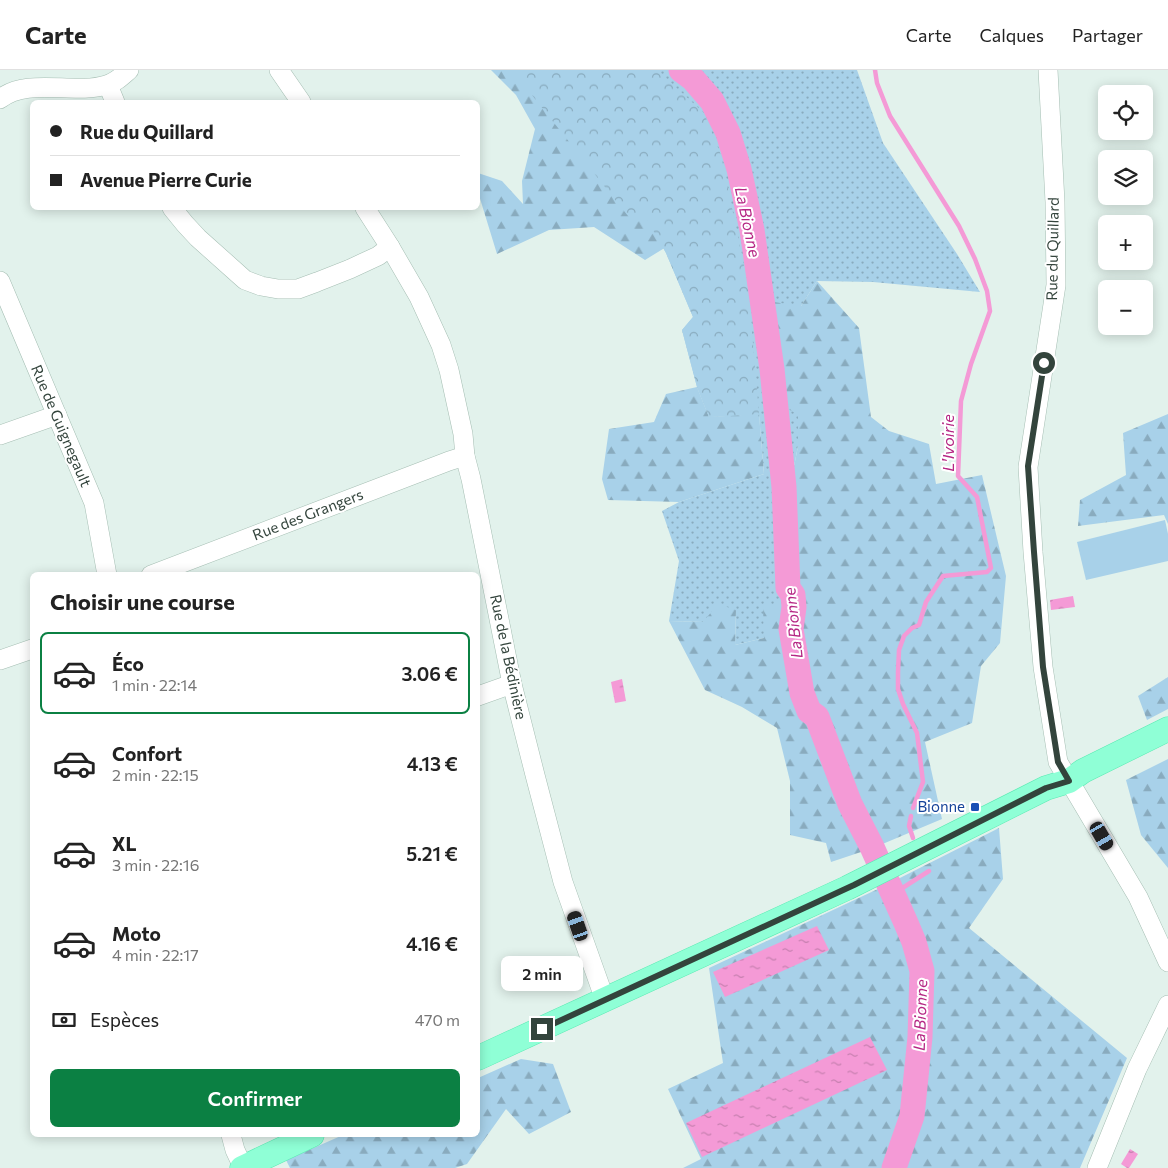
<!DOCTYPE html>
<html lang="fr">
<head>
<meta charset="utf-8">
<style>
	body { margin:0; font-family:Commissioner,sans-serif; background:#f2f2f2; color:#222; height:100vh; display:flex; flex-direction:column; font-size:19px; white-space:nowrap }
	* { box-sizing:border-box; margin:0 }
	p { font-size:16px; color:#767676 }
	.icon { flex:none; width:28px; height:28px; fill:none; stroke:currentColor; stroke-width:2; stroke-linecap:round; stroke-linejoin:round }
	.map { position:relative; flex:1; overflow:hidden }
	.details { position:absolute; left:30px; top:502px; width:450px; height:565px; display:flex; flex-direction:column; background:#fff; border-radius:8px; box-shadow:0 2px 12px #0003 }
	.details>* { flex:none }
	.banner { position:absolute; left:30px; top:30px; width:450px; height:110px; border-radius:8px; box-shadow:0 2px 12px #0003; display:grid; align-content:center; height:110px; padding:0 20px; background:#fff }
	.buttons { position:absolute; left:1098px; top:15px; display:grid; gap:10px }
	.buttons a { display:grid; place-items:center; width:55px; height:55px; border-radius:8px; background:#fff; box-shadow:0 2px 12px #0003; font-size:25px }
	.end { position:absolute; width:22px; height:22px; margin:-11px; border:6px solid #33443c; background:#fff; box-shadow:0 0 0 2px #fff }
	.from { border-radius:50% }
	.bubble { position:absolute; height:35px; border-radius:8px; background:#fff; box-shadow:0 2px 12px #0003; font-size:16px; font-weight:600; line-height:35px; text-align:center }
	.car { position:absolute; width:15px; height:30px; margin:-15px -8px; border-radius:6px; box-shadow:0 0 4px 1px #0007; background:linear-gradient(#222 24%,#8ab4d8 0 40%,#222 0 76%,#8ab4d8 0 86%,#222 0) }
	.banner b { display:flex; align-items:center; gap:18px; height:48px; font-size:19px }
	.banner b+b { border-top:1px solid #e0e0e0 }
	.banner i { width:12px; height:12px; background:#222 }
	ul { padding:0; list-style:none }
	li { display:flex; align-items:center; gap:15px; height:82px; margin:0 10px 8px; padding:0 10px; border:2px solid transparent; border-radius:8px }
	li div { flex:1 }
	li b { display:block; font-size:19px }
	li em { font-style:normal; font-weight:600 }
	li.active { border-color:#0b8043 }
	li>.icon { width:45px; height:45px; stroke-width:1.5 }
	h2 { padding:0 20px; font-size:22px; line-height:60px }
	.pay { display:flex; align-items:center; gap:12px; height:55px; padding:0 20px; font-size:19px }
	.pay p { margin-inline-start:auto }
	.button { display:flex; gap:10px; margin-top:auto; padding:10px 20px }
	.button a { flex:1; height:58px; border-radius:8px; background:#0b8043; color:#fff; font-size:20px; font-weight:600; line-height:58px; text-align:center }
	header { display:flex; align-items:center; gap:30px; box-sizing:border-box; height:70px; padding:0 25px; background:#fff; border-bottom:1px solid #e0e0e0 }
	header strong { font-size:24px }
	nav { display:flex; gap:28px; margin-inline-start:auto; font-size:18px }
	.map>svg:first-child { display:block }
	.grass { fill:url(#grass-dots) }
	.forest { fill:url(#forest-firs) }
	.park { fill:url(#park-crowns) }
	.pitch { fill:#a8d1e9 }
	.water { fill:url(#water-ripples) }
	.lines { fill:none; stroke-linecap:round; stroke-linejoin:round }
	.stream { stroke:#f49ad6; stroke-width:4.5 }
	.river { stroke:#f49ad6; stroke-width:25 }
	.minor-casing { stroke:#a5beb3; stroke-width:20 }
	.major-casing { stroke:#59eab2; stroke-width:25 }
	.minor { stroke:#fff; stroke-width:19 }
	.major { stroke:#8fffd6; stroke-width:24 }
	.route { stroke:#33443c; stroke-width:6 }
	.transit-dot { fill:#1a4fb4; stroke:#fff; stroke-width:2 }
	.labels { text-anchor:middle; stroke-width:4; stroke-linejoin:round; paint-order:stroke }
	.street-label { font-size:15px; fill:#33443c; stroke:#fff }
	.transit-label { font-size:15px; fill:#164399; stroke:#fff; text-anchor:end }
	.water-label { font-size:16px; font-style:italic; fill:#b52784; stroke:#fff }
</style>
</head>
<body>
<header>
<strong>Carte</strong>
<nav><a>Carte</a><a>Calques</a><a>Partager</a></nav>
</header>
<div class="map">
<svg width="1168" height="1098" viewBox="0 0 1168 1098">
	<defs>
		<pattern id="grass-dots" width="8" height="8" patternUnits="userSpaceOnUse" patternTransform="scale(1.25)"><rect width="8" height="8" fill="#a8d1e9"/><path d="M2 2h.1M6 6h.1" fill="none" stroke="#89abbe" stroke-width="1.8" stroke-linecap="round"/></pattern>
		<pattern id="forest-firs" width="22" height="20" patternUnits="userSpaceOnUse" patternTransform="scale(1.25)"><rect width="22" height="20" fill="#a8d1e9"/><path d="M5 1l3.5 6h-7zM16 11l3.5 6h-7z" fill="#89abbe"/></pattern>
		<pattern id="park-crowns" width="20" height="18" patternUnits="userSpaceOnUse" patternTransform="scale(1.25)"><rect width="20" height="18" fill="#a8d1e9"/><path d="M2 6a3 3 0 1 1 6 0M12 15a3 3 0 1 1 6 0" fill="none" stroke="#89abbe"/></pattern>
		<pattern id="water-ripples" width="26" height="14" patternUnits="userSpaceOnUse" patternTransform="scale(1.25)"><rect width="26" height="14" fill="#f49ad6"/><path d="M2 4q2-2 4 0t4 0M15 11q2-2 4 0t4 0" fill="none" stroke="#c67faf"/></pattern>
	</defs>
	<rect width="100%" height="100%" fill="#e2f2ec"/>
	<!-- grass -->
	<polygon class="grass" points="571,0 857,0 883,73 957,184 980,222 873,212 817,211 801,236 774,292 777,334 798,343 798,376 784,448 793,517 764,568 735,575 736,540 703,552 669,551 679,491 662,441 679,432 764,404 759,345 709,347 697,317 682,260 693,247 666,183 645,146"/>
	<!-- forest -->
	<g class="forest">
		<polygon points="491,0 572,0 671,174 645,190 594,157 549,160 497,184 478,122 478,103 502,111 523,134 522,111 535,59 516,25"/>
		<polygon points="817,211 859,258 871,347 889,361 929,374 936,414 982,405 1006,506 1000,573 981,596 972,653 925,672 942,749 873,778 831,792 826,773 790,765 790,711 777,658 742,637 705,620 669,551 703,552 718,534 736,540 735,575 764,568 763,536 782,534 793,517 784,448 798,376 798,344 777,334 774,292 767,231 801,236"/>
		<polygon points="697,317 709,347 759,344 764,404 679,432 608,430 602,409 609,359 654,352 666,324"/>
		<polygon points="1168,344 1168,454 1164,445 1078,456 1080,430 1126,405 1123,363"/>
		<polygon points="1168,607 1168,639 1147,650 1138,626"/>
		<polygon points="1168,689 1168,798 1141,765 1126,710"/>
		<polygon points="999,758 1003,809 969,858 1127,988 1080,1098 683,1098 701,1089 668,1019 723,993 709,898 880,818"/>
		<polygon points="521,989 553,994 571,1042 529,1064 506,1039 467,1094 455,1098 290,1098 286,1090 343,1065 478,1065 478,1008"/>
	</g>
	<!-- park -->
	<polygon class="park" points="512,0 657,0 704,43 721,85 748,215 759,344 709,347 697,317 682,260 693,247 666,183 645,146 632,151"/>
	<!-- pitch -->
	<polygon class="pitch" points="1165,450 1168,464 1168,491 1086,510 1077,472"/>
	<!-- water -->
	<g class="water">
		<polygon points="1073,526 1075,537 1051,540 1050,530"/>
		<polygon points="622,609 626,631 615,633 611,612"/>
		<polygon points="817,856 829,880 725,927 713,902"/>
		<polygon points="870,967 887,1000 702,1087 686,1053"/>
		<polygon points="1130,1079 1138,1084 1129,1098 1127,1098 1121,1094"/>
	</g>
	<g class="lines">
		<!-- stream -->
		<g class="stream">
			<polyline points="875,0 877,13 890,46 959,156 975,189 987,221 990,241 971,294 961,331 958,406 977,427 991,498 987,502 943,506 926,532 919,555 912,558 904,566 899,580 898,602 898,619 903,634 917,663 923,712 913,738"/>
			<polyline points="911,746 909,756 913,768"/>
			<polyline points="893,824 929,801"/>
		</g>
		<!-- river -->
		<polyline class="river" points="681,0 693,9 712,31 728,63 739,99 752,160 772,299 784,417 788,518 793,525 794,537 791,559 802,623 809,641 817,647 850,734 872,777 906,853 914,872 922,901 920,967 912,1046 894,1098"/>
		<!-- minor casing -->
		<g class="minor-casing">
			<g id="minor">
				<polyline points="279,0 301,32"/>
				<polyline points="1048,0 1055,132 1056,215 1028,397 1033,482 1043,597 1058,692 1138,827 1168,892"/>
				<polyline points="108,15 115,32"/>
				<path d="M 0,29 C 27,7 74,25 106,15 C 115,13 122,6 129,0"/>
				<polyline points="172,138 185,154 198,168 245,210 261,216 278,219 298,219 317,212 350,199 378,186 390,177"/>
				<polyline points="365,138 390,177 419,227 441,275 449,300 463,364 465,386 471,409 512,614 535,705 563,812 605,930"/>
				<polyline points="0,211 94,433 107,505"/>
				<polyline points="0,365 57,345"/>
				<polyline points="151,505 449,391 465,386"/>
				<polyline points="0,590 32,579"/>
				<polyline points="478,626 512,614"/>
				<polyline points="231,1065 235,1080 243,1097"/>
				<polyline points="1097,1098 1137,999 1168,935"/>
			</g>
		</g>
		<!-- major casing -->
		<g class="major-casing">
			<g id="major">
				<polyline points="478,988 847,818 1046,718 1069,711 1083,701 1168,659"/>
				<polyline points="242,1098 312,1065"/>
			</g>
		</g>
		<!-- minor -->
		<use href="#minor" class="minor"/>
		<!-- major -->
		<use href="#major" class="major"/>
	</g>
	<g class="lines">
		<!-- route -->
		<polyline class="route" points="542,959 854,815 1046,718 1069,711 1058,692 1043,597 1034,482 1028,396 1044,293"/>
	</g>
	<!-- markers -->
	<rect class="transit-dot" x="970" y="732" width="10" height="10" rx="2.5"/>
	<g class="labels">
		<!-- street labels -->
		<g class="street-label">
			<text transform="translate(1053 179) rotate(-89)" y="5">Rue du Quillard</text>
			<text transform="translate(61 356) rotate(67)" y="5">Rue de Guignegault</text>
			<text transform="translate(308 445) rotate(-21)" y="5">Rue des Grangers</text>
			<text transform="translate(508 587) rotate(78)" y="5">Rue de la Bédinière</text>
		</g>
		<!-- transit labels -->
		<g class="transit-label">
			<text x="965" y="742">Bionne</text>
		</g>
		<!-- water labels -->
		<g class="water-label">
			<text transform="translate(748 152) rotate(78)" y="6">La Bionne</text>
			<text transform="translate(948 373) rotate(-90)" y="6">L'Ivoirie</text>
			<text transform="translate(793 553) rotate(-96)" y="6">La Bionne</text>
			<text transform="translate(920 945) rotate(-88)" y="6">La Bionne</text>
		</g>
	</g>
</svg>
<div class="buttons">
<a><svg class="icon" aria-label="locate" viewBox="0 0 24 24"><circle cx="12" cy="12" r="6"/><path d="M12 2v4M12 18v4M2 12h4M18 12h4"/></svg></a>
<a><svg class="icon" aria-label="layers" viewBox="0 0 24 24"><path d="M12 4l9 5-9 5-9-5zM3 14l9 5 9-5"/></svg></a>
<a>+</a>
<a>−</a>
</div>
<i class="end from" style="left:1044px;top:293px"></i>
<i class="end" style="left:542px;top:959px"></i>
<div class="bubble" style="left:501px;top:886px;width:82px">2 min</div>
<i class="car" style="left:1102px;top:766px;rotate:150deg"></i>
<i class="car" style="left:578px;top:856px;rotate:341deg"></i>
<div class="banner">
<b><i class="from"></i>Rue du Quillard</b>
<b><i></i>Avenue Pierre Curie</b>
</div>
<section class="details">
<h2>Choisir une course</h2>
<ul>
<li class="active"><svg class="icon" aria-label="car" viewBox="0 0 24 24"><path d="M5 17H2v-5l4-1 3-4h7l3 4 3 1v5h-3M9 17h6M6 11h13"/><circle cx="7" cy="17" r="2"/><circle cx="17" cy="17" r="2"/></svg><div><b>Éco</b><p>1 min · 22:14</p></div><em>3.06 €</em></li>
<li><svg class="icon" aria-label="car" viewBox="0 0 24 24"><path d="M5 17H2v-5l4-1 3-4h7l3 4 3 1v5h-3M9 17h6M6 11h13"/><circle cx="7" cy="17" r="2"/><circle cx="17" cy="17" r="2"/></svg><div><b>Confort</b><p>2 min · 22:15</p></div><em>4.13 €</em></li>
<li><svg class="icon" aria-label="car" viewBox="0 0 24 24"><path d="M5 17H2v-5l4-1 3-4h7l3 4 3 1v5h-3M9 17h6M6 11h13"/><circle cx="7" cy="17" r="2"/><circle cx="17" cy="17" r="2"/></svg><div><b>XL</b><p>3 min · 22:16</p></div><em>5.21 €</em></li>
<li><svg class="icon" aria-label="car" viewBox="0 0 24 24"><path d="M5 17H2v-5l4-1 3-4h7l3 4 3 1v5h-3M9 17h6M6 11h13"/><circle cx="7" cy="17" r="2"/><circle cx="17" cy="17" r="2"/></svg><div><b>Moto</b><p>4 min · 22:17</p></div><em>4.16 €</em></li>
</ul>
<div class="pay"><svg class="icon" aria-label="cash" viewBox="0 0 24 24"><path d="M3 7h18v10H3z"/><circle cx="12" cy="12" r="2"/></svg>Espèces<p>470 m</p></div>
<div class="button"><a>Confirmer</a></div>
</section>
</div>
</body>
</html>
